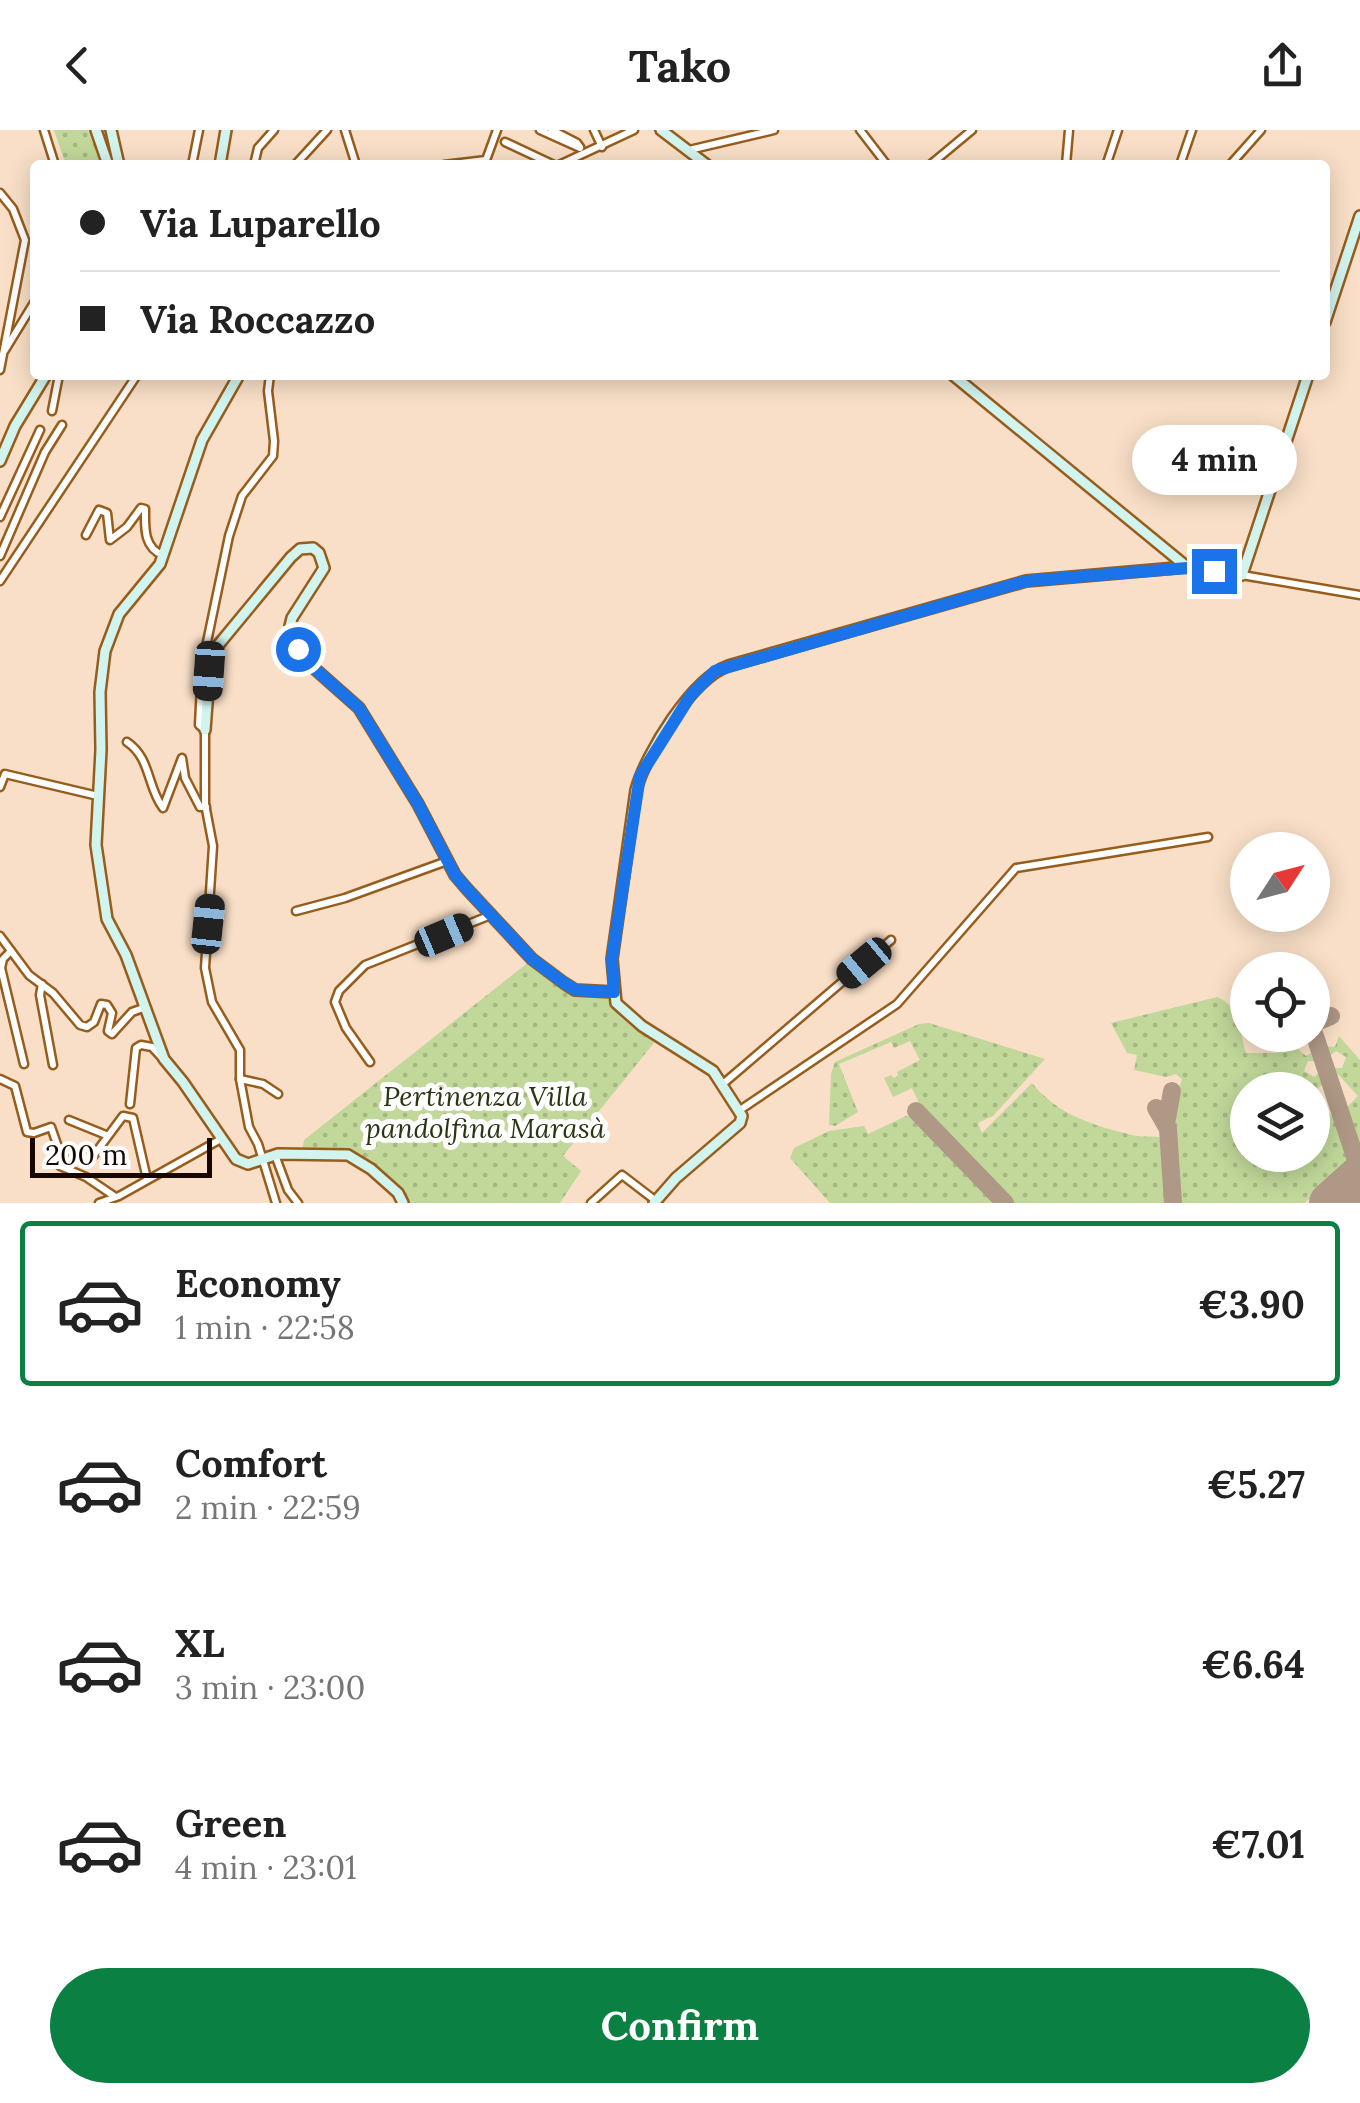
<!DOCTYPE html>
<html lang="en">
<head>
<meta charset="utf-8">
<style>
	body { margin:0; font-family:Lora,serif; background:#f6f6f6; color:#222; height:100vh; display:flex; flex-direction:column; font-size:38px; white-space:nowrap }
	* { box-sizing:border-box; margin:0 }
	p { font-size:32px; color:#767676 }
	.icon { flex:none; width:55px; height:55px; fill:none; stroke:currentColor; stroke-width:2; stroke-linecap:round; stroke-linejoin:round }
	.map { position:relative; height:1073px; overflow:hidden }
	.panel { display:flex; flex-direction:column; background:#fff; flex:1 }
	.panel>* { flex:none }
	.banner { position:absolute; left:30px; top:30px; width:1300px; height:220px; border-radius:10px; box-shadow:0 5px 25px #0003; display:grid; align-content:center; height:220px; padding:0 50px; background:#fff }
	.needle { width:65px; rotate:54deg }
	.buttons { position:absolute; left:1230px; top:702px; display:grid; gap:20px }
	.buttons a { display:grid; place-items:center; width:100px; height:100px; border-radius:50%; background:#fff; box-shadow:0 5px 25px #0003; font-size:50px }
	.scale { position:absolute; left:30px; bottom:25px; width:182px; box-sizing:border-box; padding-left:10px; border:5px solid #170700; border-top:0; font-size:28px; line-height:35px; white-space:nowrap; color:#170700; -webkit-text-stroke:8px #fff; paint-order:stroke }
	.end { position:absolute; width:45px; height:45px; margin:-22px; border:12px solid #1a73e8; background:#fff; box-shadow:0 0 0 5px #fff }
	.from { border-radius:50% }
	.bubble { position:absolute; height:70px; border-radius:35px; background:#fff; box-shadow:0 5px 25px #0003; font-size:32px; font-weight:700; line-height:70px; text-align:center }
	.car { position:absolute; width:30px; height:60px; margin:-30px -15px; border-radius:12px; box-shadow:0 0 8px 2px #0007; background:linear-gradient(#222 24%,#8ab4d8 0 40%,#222 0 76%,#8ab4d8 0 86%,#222 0) }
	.banner b { display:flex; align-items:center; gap:35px; height:95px; font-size:38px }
	.banner b+b { border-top:2px solid #e0e0e0 }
	.banner i { width:25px; height:25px; background:#222 }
	ul { padding:18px 0 0; list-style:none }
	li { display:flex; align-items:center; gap:30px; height:165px; margin:0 20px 15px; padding:0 30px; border:5px solid transparent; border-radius:10px }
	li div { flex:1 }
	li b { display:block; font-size:38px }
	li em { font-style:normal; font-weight:700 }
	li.current { border-color:#0b8043 }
	li>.icon { width:90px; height:90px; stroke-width:1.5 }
	.action { display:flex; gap:20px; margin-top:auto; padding:20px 50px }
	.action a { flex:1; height:115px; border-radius:60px; background:#0b8043; color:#fff; font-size:40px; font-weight:700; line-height:115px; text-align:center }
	header { display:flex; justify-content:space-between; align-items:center; height:130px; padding:0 50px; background:#fff; font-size:45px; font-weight:700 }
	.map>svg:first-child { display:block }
	.green { fill:url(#green-dots) }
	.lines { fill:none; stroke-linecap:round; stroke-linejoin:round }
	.taxiway { stroke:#af9886; stroke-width:18 }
	.runway { stroke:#af9886; stroke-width:42 }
	.street-casing { stroke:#965d1c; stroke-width:11 }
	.secondary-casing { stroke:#965d1c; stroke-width:14 }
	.street { stroke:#fff; stroke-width:6 }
	.secondary { stroke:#d2f4ef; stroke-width:9 }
	.route { stroke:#1a73e8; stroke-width:12 }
	.labels { text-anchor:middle; stroke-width:10; stroke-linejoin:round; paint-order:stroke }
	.park-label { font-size:28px; font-style:italic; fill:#2a3512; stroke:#fff }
</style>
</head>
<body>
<header><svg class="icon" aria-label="back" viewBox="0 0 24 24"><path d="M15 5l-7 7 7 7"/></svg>Tako<svg class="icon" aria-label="share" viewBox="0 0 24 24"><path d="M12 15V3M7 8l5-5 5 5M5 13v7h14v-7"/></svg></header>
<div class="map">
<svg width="1360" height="1073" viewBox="0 0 1360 1073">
	<defs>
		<pattern id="green-dots" width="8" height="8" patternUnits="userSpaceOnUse" patternTransform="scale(2.5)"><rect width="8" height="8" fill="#c1d89a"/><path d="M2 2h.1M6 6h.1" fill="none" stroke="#a5b883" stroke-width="1.8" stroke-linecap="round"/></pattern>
	</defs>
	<rect width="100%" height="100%" fill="#f9dfc7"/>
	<!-- green -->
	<g class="green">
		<polygon points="54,0 88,0 102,35 66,35"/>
		<polygon points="530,831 561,855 605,864 620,886 657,909 563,1026 581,1041 560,1073 407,1073 402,1059 387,1051 352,1020 302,1020 304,1010"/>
		<path d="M 1217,867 C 1241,877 1239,902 1246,923 L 1278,923 L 1278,914 L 1285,912 L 1285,906 L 1309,905 L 1311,910 L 1302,909 L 1297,918 L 1306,926 L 1314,921 L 1318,931 L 1308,931 L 1304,941 L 1314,947 L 1321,941 L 1325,952 L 1313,963 L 1312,960 L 1248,960 L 1248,1025 L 1312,1025 L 1313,965 L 1334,988 L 1336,986 L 1348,1020 L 1347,1031 L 1305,1073 L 1179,1073 L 1171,988 L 1182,949 L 1176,944 L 1166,947 L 1134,940 L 1137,925 L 1127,923 L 1111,893 Z"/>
		<path d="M 929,893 L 1045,929 L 993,986 L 978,993 L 982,1003 L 1032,953 C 1058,985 1092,995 1132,1005 C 1142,1008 1153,1005 1164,1008 L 1169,1073 L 1011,1073 L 924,984 L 912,958 L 893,967 L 884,948 L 891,945 L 894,948 L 898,945 L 897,942 L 920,930 L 910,911 L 894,918 L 891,912 L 839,934 L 858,982 L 835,996 L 829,995 L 831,944 L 835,932 L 919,894 Z"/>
		<polygon points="1339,906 1360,930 1360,1014 1346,978 1358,966 1332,938 1342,938 1346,927 1336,921 1329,927 1325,916 1335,917"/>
		<polygon points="906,986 915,987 998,1073 830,1073 790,1028 794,1018 829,1001 864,996 868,1004"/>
	</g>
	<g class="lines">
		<!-- taxiway -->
		<g class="taxiway">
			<polyline points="1312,894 1331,886"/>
			<polyline points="1312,897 1360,1042"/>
			<polyline points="1156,978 1168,999 1173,1073"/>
			<polyline points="916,981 1005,1073"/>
			<polyline points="1166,994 1172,961"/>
		</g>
		<!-- runway -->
		<polyline class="runway" points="1330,1073 1360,1046"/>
		<!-- street casing -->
		<g class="street-casing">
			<g id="street">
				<polyline points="44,0 55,35"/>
				<polyline points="345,0 356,35"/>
				<polyline points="540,0 580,18"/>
				<polyline points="552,0 577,13 580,17"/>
				<polyline points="594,0 602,17"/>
				<polyline points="860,0 887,35"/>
				<polyline points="505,12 554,35"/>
				<polyline points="689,20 774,0"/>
				<polyline points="1107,33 1118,0"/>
				<polyline points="192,35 199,0"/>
				<polyline points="254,35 258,18 274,0"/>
				<polyline points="295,35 327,0"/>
				<polyline points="444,35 486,30 497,0"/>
				<polyline points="559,35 634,0"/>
				<polyline points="930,35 972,0"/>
				<polyline points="1066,35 1069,0"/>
				<polyline points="1180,35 1192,0"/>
				<polyline points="1230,35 1261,0"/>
				<polyline points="0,63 13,79 25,110 0,240"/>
				<polyline points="5,220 35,171"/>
				<polyline points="270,245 268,261 274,311 273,326 242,366 229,406 202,536 199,595 205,600 205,674 213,716 205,838 212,872 240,920 240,949 249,997 258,1014 276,1073"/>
				<polyline points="52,281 59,245"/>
				<polyline points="0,387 40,300"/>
				<path d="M 86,405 L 99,380 L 107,383 L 110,410 L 127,397 L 141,378 L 145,379 C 145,396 143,418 163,425"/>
				<polyline points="0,426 45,322 62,295"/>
				<polyline points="1242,445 1360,465"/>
				<polyline points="0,451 137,245"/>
				<path d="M 127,612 C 151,628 147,657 163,678 L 182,628 L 185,648 L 200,677 L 206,677"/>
				<polyline points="0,657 5,644 98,666"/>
				<polyline points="296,781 345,768 447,731"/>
				<polyline points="0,806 29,845 53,863 80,895 87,897 94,892 101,874 107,875 112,883 108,901 112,904 132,882 143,878"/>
				<polyline points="11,821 3,829 1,838 24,934"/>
				<polyline points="42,854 40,865 53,935"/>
				<polyline points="370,932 346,898 335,872 339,861 365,835 491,785"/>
				<polyline points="0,949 15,956 27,1002 34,1003 51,997 58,1017 90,1029 94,1025 123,986 133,988 147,1049"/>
				<polyline points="240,949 263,954 278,964"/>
				<polyline points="724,953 891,810"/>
				<polyline points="130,974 136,918 141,915 152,917 163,929"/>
				<polyline points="740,980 897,874 1016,738 1208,707"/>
				<polyline points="69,990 106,1005"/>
				<polyline points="275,1025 288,1060 298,1073"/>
				<polyline points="60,1036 86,1047 114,1066"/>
				<polyline points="99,1073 119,1066 221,1009"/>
				<polyline points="591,1073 622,1045 656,1071"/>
			</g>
		</g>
		<!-- secondary casing -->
		<g class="secondary-casing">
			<g id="secondary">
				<polyline points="96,0 108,35"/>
				<polyline points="111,0 119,35"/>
				<polyline points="661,0 707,35"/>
				<polyline points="220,35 226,0"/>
				<polyline points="1325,192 1360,86"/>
				<polyline points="239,245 202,310 160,434 119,484 105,521 100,562 101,620 96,715 107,789 126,825 164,929 183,952 236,1029 248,1034 278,1024 348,1025 371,1039 398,1063 403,1073"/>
				<polyline points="953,245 1187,437"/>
				<polyline points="0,331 15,296 46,245"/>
				<polyline points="205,600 210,534 215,519 291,427 300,419 313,418 319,423 324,438 292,488 290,496 298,519 306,531 359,578 418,674 455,745 467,759 532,829 564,853 575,860 614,862"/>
				<path d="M 654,1073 L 676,1048 L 740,993 L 742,986 L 713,941 L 642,896 L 616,873 L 612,829 L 636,660 C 646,623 692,549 728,536 L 1026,451 L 1187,437 L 1242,445 L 1308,245"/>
			</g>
		</g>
		<!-- street -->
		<use href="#street" class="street"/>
		<!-- secondary -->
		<use href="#secondary" class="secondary"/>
	</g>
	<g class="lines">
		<!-- route -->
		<polyline class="route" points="298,519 306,531 359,578 418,674 455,745 467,759 532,829 564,853 576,860 614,862 612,829 640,646 691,565 715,541 1026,451 1187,438 1214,441"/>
	</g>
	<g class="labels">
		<!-- park labels -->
		<g class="park-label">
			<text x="485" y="976">Pertinenza Villa<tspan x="485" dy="32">pandolfina Marasà</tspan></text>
		</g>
	</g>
</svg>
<div class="buttons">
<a><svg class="needle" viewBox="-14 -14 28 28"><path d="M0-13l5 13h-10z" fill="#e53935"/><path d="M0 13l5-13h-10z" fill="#767676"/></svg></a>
<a><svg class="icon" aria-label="locate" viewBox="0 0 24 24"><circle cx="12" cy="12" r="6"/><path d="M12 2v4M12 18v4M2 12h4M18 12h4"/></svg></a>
<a><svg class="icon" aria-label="layers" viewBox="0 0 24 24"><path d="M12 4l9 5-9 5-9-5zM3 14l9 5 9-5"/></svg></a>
</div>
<div class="scale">200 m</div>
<i class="end from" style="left:298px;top:519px"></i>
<i class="end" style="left:1214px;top:441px"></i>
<div class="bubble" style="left:1132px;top:295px;width:165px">4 min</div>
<i class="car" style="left:209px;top:541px;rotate:184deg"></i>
<i class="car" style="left:208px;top:794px;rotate:6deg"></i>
<i class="car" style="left:444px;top:805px;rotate:67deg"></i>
<i class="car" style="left:864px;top:833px;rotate:230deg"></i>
<div class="banner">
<b><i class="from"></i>Via Luparello</b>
<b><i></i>Via Roccazzo</b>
</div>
</div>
<section class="panel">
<ul>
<li class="current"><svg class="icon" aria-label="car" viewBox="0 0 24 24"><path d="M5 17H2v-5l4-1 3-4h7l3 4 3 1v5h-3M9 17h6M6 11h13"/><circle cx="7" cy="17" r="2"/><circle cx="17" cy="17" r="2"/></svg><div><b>Economy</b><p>1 min · 22:58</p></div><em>€3.90</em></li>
<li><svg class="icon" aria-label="car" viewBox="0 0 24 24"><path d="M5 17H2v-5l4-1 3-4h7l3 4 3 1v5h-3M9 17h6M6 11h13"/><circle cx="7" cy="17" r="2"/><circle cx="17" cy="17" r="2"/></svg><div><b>Comfort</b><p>2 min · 22:59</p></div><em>€5.27</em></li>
<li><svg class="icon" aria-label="car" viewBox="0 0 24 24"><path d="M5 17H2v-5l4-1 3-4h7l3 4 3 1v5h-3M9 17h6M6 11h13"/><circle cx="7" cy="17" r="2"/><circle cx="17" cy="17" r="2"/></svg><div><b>XL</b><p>3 min · 23:00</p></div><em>€6.64</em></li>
<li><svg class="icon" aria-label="car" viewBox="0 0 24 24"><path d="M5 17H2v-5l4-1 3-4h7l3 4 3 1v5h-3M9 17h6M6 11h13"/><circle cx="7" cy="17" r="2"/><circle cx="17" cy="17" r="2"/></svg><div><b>Green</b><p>4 min · 23:01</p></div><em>€7.01</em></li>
</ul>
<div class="action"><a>Confirm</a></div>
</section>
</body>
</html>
